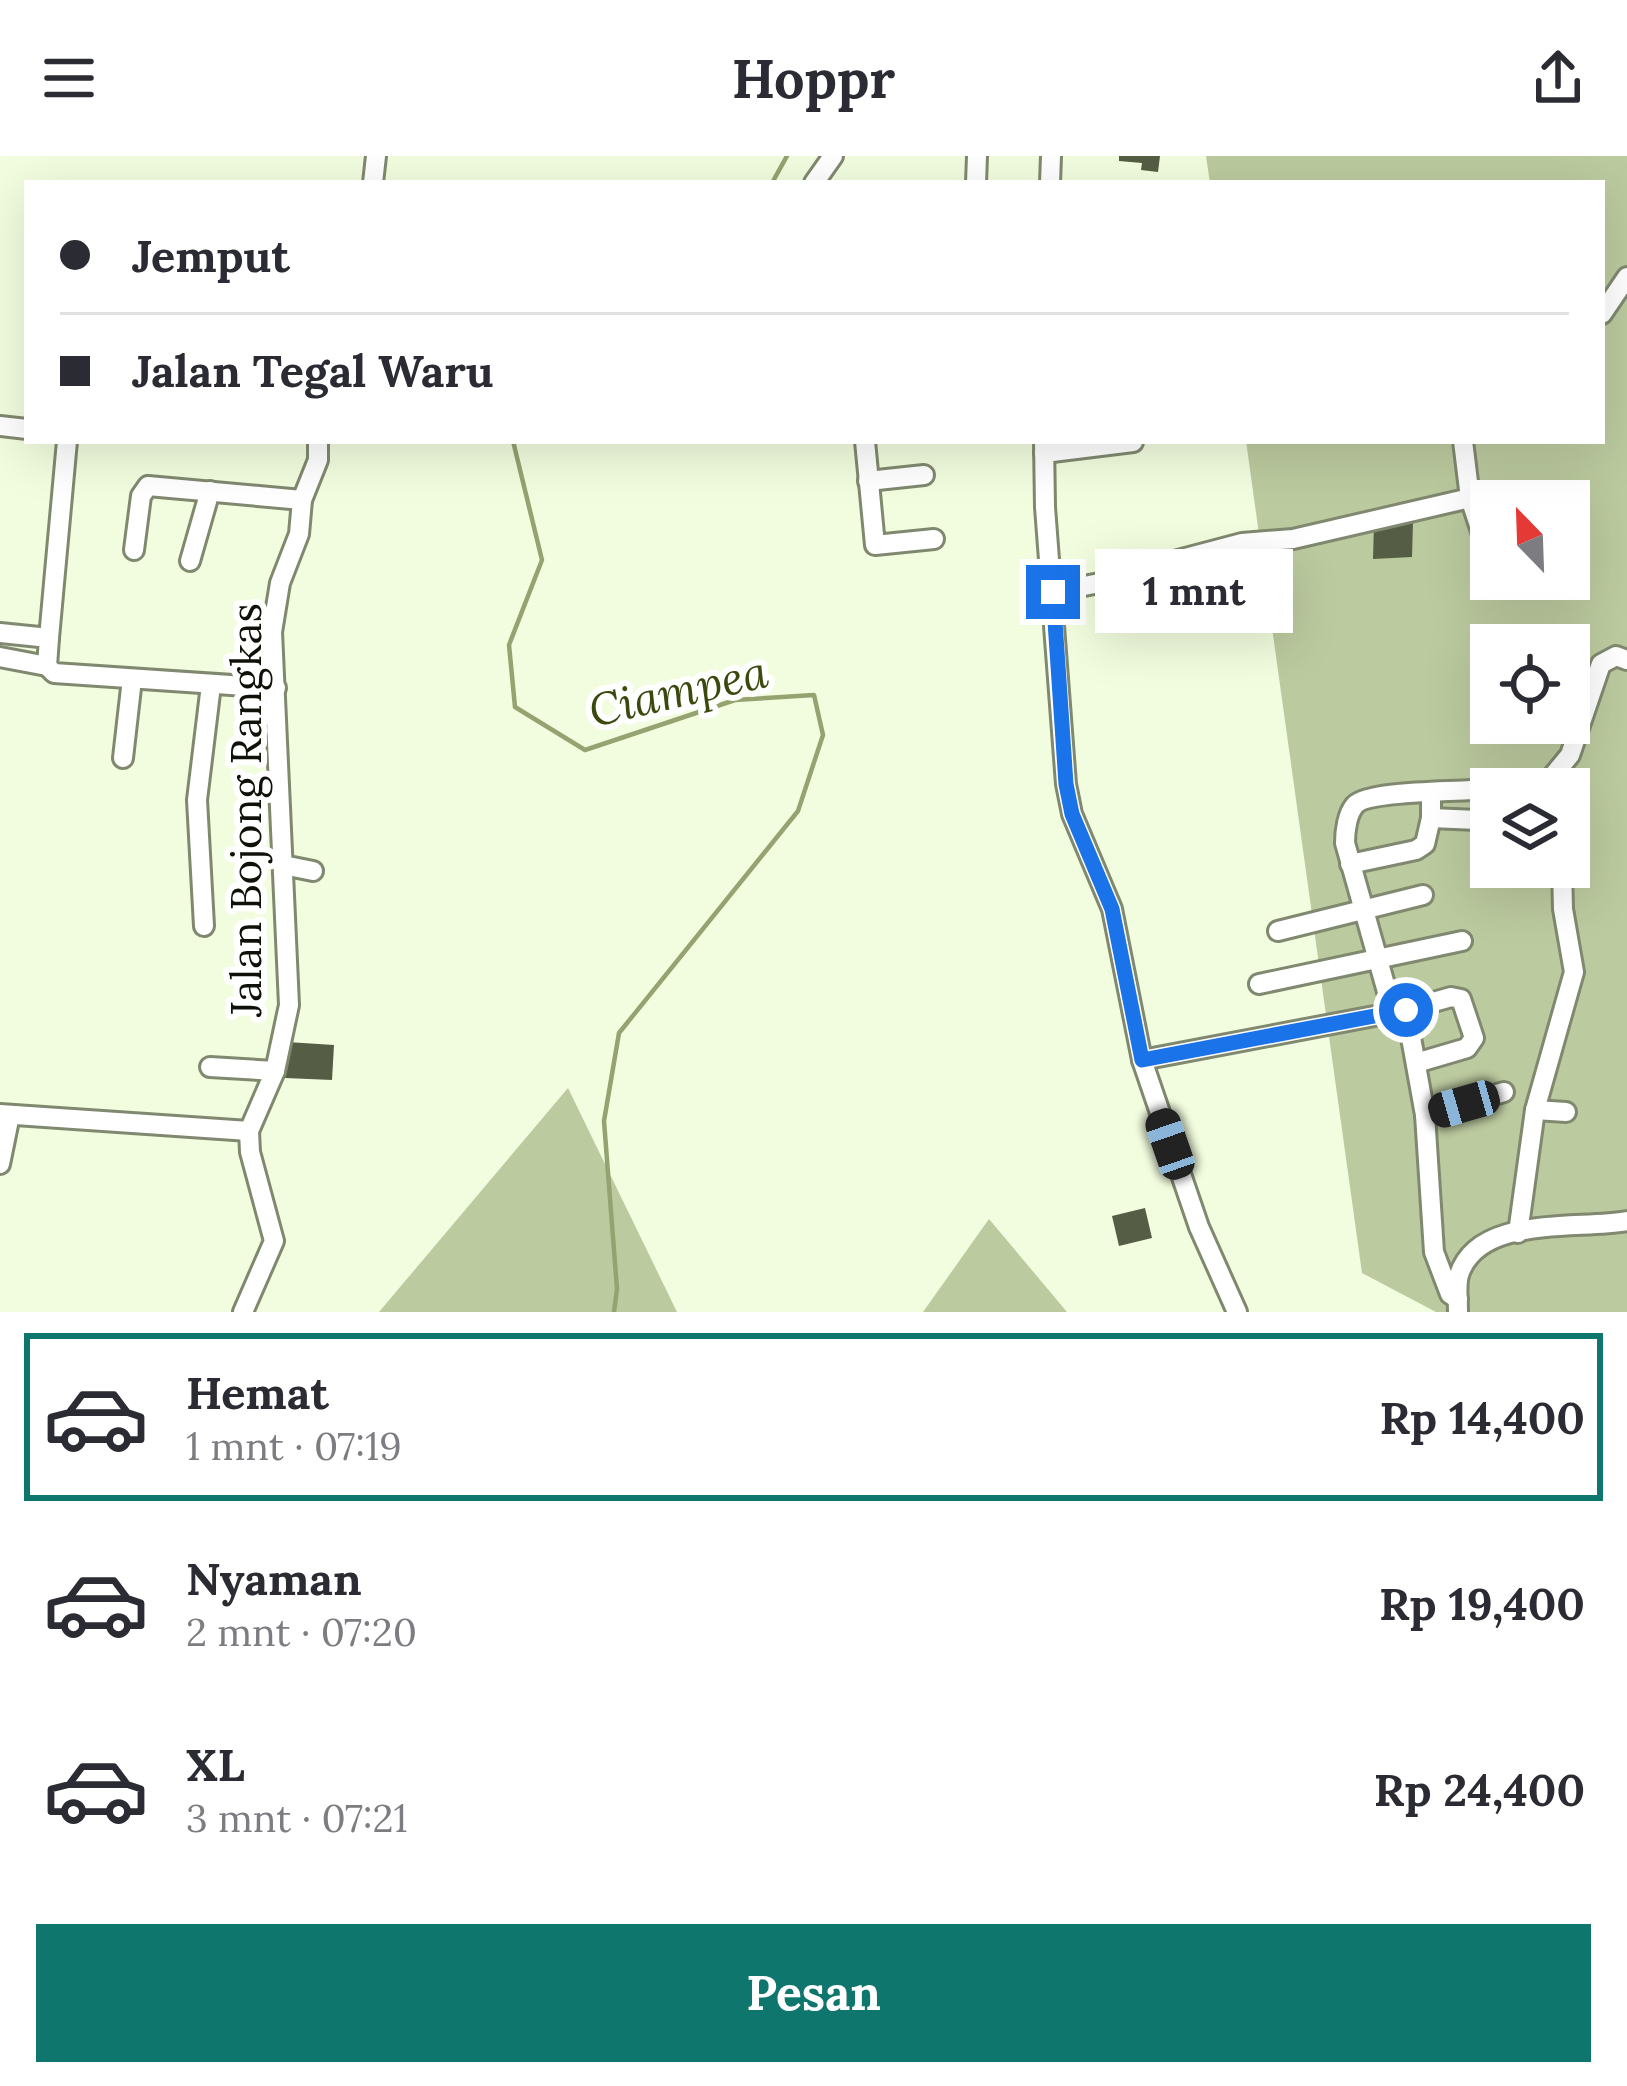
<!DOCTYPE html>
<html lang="id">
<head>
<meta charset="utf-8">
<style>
	body { margin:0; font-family:Lora,serif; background:#f2f2f3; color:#2b2b33; height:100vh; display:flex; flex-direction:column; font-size:45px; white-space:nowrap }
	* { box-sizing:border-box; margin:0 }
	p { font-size:39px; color:#7c7c81 }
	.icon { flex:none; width:66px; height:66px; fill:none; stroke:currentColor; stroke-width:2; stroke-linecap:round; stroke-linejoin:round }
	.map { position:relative; height:1156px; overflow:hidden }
	.drawer { display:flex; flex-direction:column; background:#fff; flex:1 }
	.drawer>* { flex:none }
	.top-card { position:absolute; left:24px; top:24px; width:1581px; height:264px; border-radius:0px; box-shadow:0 12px 48px #0002; display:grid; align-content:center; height:264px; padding:0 36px; background:#fff }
	.needle { width:78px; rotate:337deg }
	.tools { position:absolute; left:1470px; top:324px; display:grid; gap:24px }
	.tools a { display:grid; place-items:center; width:120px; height:120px; border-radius:0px; background:#fff; box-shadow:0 12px 48px #0002; font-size:60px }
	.end { position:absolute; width:54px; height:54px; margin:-27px; border:15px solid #1a73e8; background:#fff; box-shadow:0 0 0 6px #fff }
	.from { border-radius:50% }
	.bubble { position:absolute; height:84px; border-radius:0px; background:#fff; box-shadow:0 12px 48px #0002; font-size:39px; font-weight:700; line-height:84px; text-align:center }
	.car { position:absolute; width:36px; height:72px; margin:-36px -18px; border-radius:15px; box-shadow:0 0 9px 3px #0007; background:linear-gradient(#222 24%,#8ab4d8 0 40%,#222 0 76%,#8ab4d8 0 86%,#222 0) }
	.top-card b { display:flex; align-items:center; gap:42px; height:114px; font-size:45px }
	.top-card b+b { border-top:3px solid #e1e1e2 }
	.top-card i { width:30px; height:30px; background:#2b2b33 }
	ul { padding:21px 0 0; list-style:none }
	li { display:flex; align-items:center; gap:36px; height:168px; margin:0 24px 18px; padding:0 12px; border:6px solid transparent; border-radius:0px }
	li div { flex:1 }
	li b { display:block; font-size:45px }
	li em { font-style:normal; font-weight:700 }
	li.current { border-color:#0f766e }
	li>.icon { width:108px; height:108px; stroke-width:1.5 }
	.action { display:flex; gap:24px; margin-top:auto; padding:24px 36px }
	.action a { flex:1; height:138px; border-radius:0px; background:#0f766e; color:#fff; font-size:48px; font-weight:700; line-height:138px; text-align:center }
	header { display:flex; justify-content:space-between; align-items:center; height:156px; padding:0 36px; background:#fff; font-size:54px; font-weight:700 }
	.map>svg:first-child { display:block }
	.green { fill:#bcca9f; fill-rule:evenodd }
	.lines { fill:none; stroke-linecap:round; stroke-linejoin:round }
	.stream { stroke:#94a370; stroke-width:4.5 }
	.building { fill:#555d44 }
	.minor-casing { stroke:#80896f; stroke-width:24 }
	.minor { stroke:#fff; stroke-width:18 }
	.route { stroke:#1a73e8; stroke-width:15 }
	.labels { text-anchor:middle; stroke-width:12; stroke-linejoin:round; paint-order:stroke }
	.street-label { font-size:42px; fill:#0e1108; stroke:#fff }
	.water-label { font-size:45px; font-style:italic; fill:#3b490f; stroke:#fff }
</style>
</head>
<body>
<header><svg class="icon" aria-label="menu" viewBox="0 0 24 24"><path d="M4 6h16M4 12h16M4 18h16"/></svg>Hoppr<svg class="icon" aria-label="share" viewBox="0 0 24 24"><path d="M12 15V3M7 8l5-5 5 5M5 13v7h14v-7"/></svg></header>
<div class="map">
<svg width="1627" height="1156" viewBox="0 0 1627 1156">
	<rect width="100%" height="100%" fill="#f2fcde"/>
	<!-- green -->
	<g class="green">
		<path d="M 1206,0 L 1627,0 L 1627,1156 L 1436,1156 L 1362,1117 L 1246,285 L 1602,285 L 1602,27 L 1210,27 ZM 1491,345 L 1569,345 L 1569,423 L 1491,423 ZM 1491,489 L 1569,489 L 1569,567 L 1491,567 ZM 1491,633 L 1569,633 L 1569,711 L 1491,711 Z"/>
		<polygon points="568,932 677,1156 379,1156"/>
		<polygon points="989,1063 1067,1156 923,1156"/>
	</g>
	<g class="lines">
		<!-- stream -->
		<g class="stream">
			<polyline points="772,27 787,0"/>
			<polyline points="513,285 542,404 509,489 515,551 585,594 735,544 814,539 823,579 798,655 619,877 604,965 617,1133 614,1156"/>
		</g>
	</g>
	<!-- building -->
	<g class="building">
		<polygon points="1119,0 1160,0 1158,16 1141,14 1142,7 1119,5"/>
		<polygon points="1413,365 1412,401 1373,403 1374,367"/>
		<polygon points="287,886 334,889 332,924 285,922"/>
		<polygon points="1145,1052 1152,1082 1119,1090 1112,1060"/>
	</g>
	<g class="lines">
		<!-- minor casing -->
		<g class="minor-casing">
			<g id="minor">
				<polyline points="373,27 376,0"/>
				<polyline points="814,27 833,0"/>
				<polyline points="976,27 977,0"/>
				<polyline points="1050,27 1051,0"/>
				<polyline points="1602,158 1627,121"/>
				<polyline points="0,270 27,273"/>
				<polyline points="865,285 875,389 934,383"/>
				<polyline points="1044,285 1045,351 1066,628 1072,658 1112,753 1142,904 1199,1071 1237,1156"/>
				<polyline points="1044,297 1133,286"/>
				<polyline points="868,325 924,319"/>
				<polyline points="1470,342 1491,406"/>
				<polyline points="134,394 141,340 148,330 302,344"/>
				<polyline points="190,405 210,335"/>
				<polyline points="1053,436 1146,418 1170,406 1242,387 1293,383 1470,342 1463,285"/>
				<polyline points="0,477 49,482 67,285"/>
				<polyline points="49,482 47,510 54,517 276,532"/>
				<polyline points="0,501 47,510"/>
				<polyline points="123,602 132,523"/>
				<polyline points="1542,633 1570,599 1601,508 1616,500 1627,504"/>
				<polyline points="1431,662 1477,664 1491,660"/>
				<polyline points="1350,708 1416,694 1425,688 1431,662 1431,637"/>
				<polyline points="283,709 313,715"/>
				<polyline points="204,770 197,644 211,529"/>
				<polyline points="1278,775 1423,739"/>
				<polyline points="1259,828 1462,785"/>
				<polyline points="1406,854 1451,841 1461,843 1474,882 1467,892 1416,907"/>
				<path d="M 1393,857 L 1345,687 C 1345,676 1347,658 1355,649 C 1368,635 1449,636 1471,634"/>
				<polyline points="1142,904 1406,854 1425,959 1434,1096 1450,1138 1458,1143"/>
				<polyline points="210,911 275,915"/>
				<polyline points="1535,954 1566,956"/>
				<polyline points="0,958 249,975"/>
				<polyline points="1425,959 1504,936"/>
				<polyline points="0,1008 10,959"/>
				<polyline points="1518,1077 1535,954 1574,816 1563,753 1562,711"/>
				<polyline points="243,1156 274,1085 250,996 249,975 275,915 289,849 272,476 280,427 299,378 302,344 318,304 318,285"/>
				<path d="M 1458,1156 C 1458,1144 1456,1130 1459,1119 C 1478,1059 1576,1074 1627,1065"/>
			</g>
		</g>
		<!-- minor -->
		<use href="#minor" class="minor"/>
	</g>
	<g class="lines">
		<!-- route -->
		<polyline class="route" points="1053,436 1066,628 1072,658 1112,753 1142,904 1406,854"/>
	</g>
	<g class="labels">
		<!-- street labels -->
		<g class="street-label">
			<text transform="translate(246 654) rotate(-90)" y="15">Jalan Bojong Rangkas</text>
		</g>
		<!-- water labels -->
		<g class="water-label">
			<text transform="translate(678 535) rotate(-13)" y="16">Ciampea</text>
		</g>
	</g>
</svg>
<div class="tools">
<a><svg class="needle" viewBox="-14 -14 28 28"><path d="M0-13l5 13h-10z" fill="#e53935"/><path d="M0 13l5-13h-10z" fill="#7c7c81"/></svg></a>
<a><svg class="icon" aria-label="locate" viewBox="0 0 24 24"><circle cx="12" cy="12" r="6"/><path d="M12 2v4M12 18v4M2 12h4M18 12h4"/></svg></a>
<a><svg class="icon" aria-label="layers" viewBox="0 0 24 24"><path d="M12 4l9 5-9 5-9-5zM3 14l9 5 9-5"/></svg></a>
</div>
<i class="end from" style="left:1406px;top:854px"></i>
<i class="end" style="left:1053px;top:436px"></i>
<div class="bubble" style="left:1095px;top:393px;width:198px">1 mnt</div>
<i class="car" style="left:1464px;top:948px;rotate:254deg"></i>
<i class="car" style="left:1170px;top:988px;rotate:341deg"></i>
<div class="top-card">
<b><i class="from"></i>Jemput</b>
<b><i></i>Jalan Tegal Waru</b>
</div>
</div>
<section class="drawer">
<ul>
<li class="current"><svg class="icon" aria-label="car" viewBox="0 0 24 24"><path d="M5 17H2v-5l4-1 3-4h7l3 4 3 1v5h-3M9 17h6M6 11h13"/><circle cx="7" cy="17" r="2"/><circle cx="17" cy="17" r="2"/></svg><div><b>Hemat</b><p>1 mnt · 07:19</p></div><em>Rp 14,400</em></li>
<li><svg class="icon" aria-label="car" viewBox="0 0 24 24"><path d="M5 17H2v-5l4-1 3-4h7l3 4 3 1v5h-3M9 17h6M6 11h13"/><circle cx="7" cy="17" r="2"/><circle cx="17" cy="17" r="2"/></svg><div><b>Nyaman</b><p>2 mnt · 07:20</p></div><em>Rp 19,400</em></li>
<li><svg class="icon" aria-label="car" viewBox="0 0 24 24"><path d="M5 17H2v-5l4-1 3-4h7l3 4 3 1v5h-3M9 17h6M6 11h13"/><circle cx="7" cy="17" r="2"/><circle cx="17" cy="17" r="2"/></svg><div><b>XL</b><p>3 mnt · 07:21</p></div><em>Rp 24,400</em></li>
</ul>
<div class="action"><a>Pesan</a></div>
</section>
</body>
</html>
